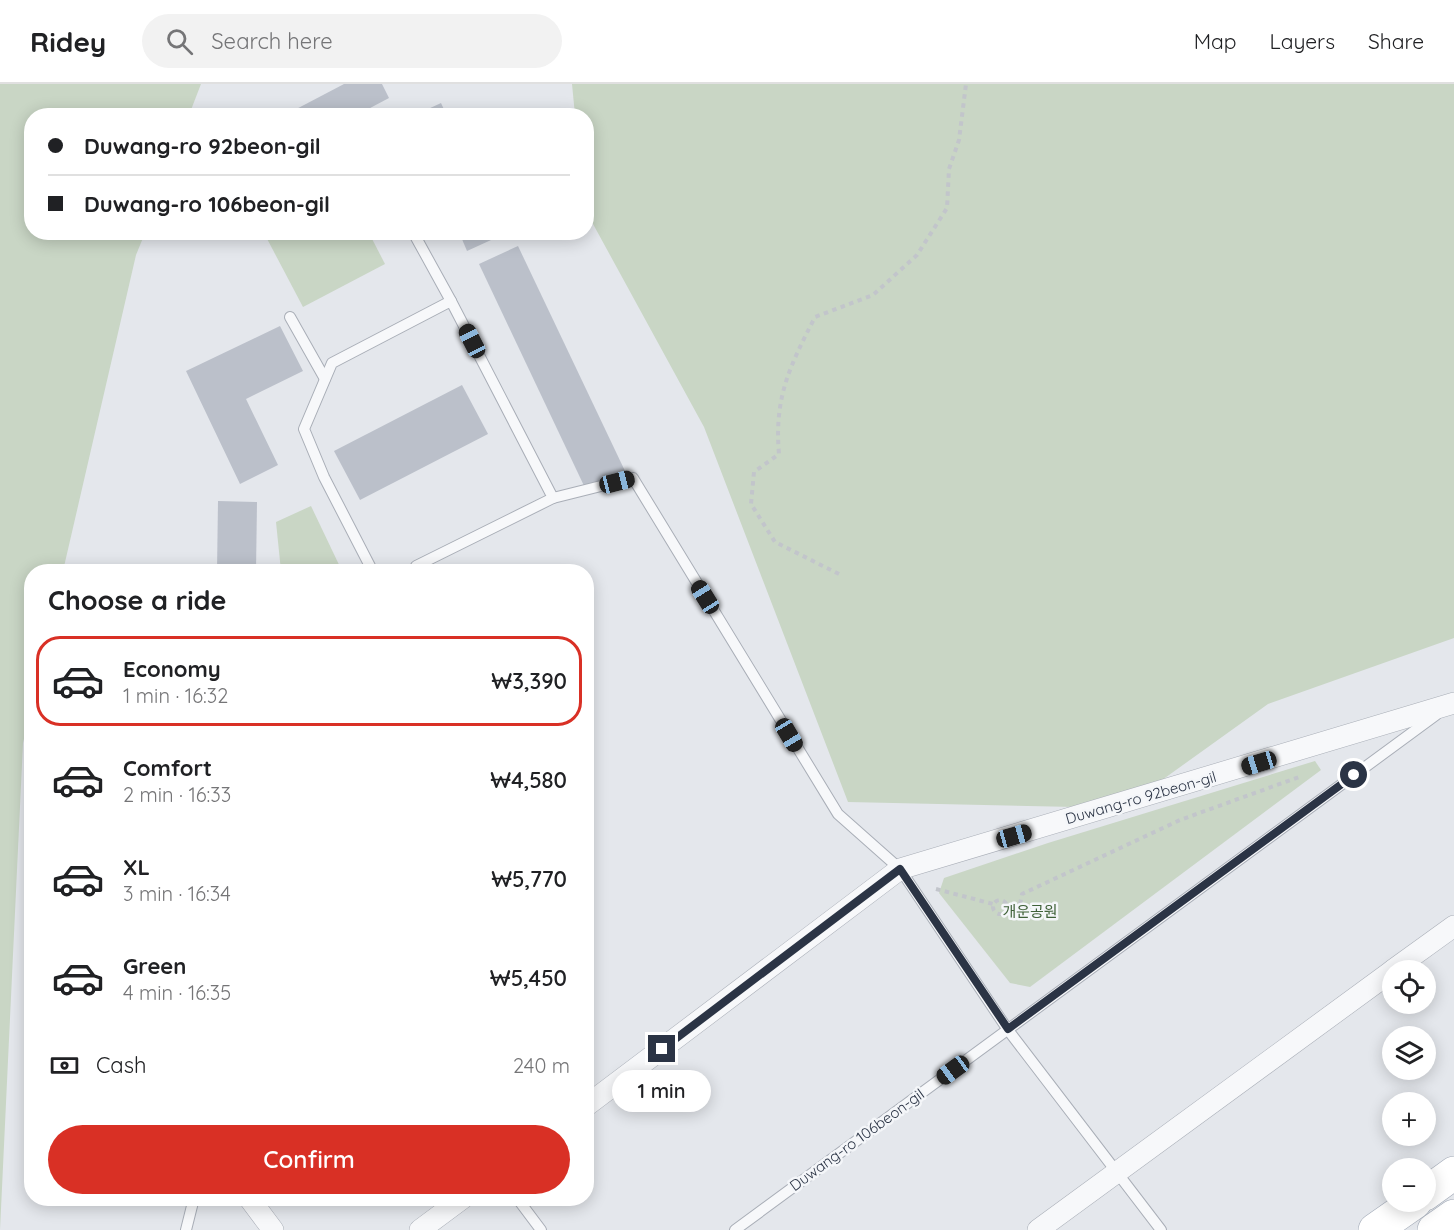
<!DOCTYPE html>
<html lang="en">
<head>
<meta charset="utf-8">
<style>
	body { margin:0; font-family:Quicksand,"Noto Sans KR",sans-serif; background:#f2f2f2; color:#202124; height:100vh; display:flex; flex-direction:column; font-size:22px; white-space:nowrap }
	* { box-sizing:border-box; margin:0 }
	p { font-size:20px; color:#757577 }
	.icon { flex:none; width:33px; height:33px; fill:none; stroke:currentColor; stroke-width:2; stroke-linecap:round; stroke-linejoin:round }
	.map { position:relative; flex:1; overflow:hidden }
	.panel { position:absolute; left:24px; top:480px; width:570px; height:642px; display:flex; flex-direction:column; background:#fff; border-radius:24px; box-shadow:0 3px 15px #0003 }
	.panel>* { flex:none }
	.banner { position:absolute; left:24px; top:24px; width:570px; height:132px; border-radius:24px; box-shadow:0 3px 15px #0003; display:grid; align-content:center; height:132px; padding:0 24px; background:#fff }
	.fabs { position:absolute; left:1382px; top:876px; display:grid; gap:12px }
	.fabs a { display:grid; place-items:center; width:54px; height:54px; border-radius:50%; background:#fff; box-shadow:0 3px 15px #0003; font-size:30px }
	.end { position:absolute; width:27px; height:27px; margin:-14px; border:8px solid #2b3445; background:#fff; box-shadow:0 0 0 3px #fff }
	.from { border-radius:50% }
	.bubble { position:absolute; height:42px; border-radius:21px; background:#fff; box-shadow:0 3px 15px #0003; font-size:20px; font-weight:600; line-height:42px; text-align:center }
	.car { position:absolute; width:18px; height:36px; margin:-18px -9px; border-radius:8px; box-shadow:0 0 4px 2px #0007; background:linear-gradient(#222 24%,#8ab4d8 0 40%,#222 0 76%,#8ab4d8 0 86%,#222 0) }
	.banner b { display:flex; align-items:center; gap:21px; height:57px; font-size:22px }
	.banner b+b { border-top:2px solid #e0e0e0 }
	.banner i { width:15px; height:15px; background:#202124 }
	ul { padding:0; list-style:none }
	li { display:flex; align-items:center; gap:18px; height:90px; margin:0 12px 9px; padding:0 12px; border:3px solid transparent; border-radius:24px }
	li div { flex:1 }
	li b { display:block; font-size:22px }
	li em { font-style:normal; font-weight:600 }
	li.on { border-color:#d93025 }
	li>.icon { width:54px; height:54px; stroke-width:1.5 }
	h2 { padding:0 24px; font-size:27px; line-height:72px }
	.pay { display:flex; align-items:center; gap:15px; height:66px; padding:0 24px; font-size:22px }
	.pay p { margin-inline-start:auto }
	.button { display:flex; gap:12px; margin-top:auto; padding:12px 24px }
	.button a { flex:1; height:69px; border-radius:36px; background:#d93025; color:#fff; font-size:24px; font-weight:600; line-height:69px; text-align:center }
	header { display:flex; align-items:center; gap:36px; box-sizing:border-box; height:84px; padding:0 30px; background:#fff; border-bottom:2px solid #e0e0e0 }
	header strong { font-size:28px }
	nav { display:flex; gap:33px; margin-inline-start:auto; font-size:21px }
	.search { width:420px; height:54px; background:#f2f2f2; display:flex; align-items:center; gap:15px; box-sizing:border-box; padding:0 21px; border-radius:33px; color:#757577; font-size:22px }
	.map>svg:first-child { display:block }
	.green { fill:#c9d6c5 }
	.building { fill:#bbc0ca }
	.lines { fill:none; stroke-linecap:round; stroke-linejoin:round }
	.lane-casing { stroke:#a9aeb7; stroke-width:12 }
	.street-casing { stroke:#a9aeb7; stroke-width:22 }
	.primary-casing { stroke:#a3abb8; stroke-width:34 }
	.path { stroke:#c2c5cb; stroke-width:4; stroke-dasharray:4.5 4.5; stroke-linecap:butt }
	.lane { stroke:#f7f8fa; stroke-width:10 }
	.street { stroke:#f7f8fa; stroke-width:21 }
	.primary { stroke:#fff; stroke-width:33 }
	.route { stroke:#2b3445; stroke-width:8 }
	.labels { text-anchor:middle; stroke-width:5; stroke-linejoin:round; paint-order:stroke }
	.street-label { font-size:15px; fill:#2b3445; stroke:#f4f6f9 }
	.park-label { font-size:15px; fill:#3f6138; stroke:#f4f6f9 }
</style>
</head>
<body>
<header>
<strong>Ridey</strong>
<div class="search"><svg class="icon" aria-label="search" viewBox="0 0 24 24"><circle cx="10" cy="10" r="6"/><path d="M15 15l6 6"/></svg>Search here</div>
<nav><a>Map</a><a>Layers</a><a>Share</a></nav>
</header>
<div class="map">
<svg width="1454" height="1146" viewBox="0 0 1454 1146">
	<rect width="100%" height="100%" fill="#e4e7ec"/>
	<!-- green -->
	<g class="green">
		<polygon points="0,0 201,0 189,31 32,32 32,148 145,149 136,171 63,487 32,488 32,622 23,659 0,1146"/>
		<polygon points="572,0 1454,0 1454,554 1268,620 1123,724 848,718 704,343 587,129 586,32 575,31"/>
		<polygon points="264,149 369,149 385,180 303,223"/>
		<polygon points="311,422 342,487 281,487 276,438"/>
		<polygon points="1315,677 1321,686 1030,903 1010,899 939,809 944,794 1048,759"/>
	</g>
	<!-- building -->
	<g class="building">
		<polygon points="344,0 382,0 389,14 355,32 283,32"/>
		<polygon points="441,19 447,32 413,32"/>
		<polygon points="459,148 501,148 502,151 467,167"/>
		<polygon points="518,162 625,387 586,406 479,180"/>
		<polygon points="280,242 303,287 246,315 278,381 240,400 186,287"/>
		<polygon points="462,301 488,350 360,416 334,367"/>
		<polygon points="218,417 257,418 256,488 217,488"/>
	</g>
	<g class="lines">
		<!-- lane casing -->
		<g class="lane-casing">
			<g id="lane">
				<polyline points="413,148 451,217"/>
				<polyline points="290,233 325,295"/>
				<polyline points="553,414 633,394 838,730 900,785 1008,946 1161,1146"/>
				<polyline points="373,488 324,393 304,345 332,279 451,217 553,414 416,482 414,488"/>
				<polyline points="517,1114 541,1146"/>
				<polyline points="186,1146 194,1114"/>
				<polyline points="735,1146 1436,631"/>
			</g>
		</g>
		<!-- street casing -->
		<g class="street-casing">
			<g id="street">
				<polyline points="1393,886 1454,842"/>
				<polyline points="586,1022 900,785 1454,619"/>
				<polyline points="249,1114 273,1146"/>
				<polyline points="420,1146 463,1114"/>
				<polyline points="1038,1146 1392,887"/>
			</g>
		</g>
		<!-- primary casing -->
		<g class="primary-casing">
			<g id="primary">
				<polyline points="1425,1110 1454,1089"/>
				<polyline points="1375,1146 1415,1118"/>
				<polyline points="1434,1146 1454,1132"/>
			</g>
		</g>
		<!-- path -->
		<g class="path">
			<path d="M 839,490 L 775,458 L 751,420 L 754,388 L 779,370 C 774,313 790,282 815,233 L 873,211 L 917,171 L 947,124 L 949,85 L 959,56 L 966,0"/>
			<polyline points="936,805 993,820"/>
			<circle cx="1000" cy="823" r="7"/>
			<polyline points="1007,825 1019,826 1022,810 1180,736 1299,693 1299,690"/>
		</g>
		<!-- lane -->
		<use href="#lane" class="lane"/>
		<!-- street -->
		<use href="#street" class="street"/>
		<!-- primary -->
		<use href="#primary" class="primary"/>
	</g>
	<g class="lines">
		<!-- route -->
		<polyline class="route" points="662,965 900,785 1008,945 1354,691"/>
	</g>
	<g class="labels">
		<!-- street labels -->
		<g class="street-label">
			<text transform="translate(1141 714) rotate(-16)" y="5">Duwang-ro 92beon-gil</text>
			<text transform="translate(857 1056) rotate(-36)" y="5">Duwang-ro 106beon-gil</text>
		</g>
		<!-- park labels -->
		<g class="park-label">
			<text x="1030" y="833">개운공원</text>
		</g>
	</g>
</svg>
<div class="fabs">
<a><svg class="icon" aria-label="locate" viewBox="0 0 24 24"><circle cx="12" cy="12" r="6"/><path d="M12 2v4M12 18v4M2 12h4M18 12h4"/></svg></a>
<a><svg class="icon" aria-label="layers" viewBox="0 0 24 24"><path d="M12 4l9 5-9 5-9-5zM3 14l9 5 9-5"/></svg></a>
<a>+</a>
<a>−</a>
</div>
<i class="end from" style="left:1354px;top:691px"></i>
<i class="end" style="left:662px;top:965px"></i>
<div class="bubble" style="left:612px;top:986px;width:99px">1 min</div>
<i class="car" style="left:472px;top:257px;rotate:333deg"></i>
<i class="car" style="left:617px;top:398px;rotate:76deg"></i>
<i class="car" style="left:705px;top:513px;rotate:328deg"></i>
<i class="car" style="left:789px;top:651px;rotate:149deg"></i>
<i class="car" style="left:1259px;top:679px;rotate:253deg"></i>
<i class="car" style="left:1014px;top:752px;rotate:74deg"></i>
<i class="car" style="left:953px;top:986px;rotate:234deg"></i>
<div class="banner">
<b><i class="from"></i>Duwang-ro 92beon-gil</b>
<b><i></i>Duwang-ro 106beon-gil</b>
</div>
<section class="panel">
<h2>Choose a ride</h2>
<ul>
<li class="on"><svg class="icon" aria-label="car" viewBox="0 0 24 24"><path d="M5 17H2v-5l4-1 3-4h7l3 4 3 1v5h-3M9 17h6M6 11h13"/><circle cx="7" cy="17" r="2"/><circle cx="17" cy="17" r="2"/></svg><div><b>Economy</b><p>1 min · 16:32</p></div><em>₩3,390</em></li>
<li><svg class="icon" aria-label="car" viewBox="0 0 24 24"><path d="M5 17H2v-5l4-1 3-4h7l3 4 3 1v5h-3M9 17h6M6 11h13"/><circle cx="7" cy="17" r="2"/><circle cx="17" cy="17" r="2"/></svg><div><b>Comfort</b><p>2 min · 16:33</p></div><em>₩4,580</em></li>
<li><svg class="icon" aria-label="car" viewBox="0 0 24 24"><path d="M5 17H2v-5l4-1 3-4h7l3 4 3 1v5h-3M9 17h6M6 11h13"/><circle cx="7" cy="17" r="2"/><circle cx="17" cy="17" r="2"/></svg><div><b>XL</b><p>3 min · 16:34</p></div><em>₩5,770</em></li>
<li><svg class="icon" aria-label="car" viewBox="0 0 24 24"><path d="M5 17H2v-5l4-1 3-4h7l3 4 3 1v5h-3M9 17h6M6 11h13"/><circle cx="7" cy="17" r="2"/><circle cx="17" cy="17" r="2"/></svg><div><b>Green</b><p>4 min · 16:35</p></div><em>₩5,450</em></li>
</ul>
<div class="pay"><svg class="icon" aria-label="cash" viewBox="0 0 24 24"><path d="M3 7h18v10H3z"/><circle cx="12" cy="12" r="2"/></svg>Cash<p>240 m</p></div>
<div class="button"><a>Confirm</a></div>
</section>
</div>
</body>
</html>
